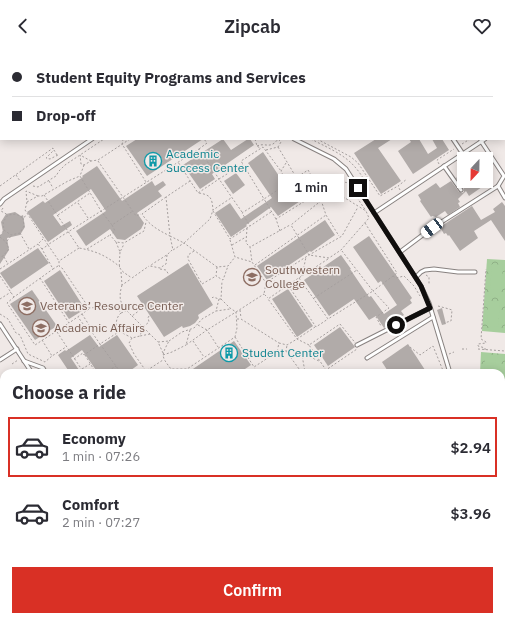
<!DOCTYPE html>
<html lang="en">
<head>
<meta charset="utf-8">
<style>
	body { margin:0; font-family:"IBM Plex Sans",sans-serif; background:#f2f2f3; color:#2b2b33; height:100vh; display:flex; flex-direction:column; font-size:15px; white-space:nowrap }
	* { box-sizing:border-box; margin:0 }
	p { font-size:13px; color:#7c7c81 }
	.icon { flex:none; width:22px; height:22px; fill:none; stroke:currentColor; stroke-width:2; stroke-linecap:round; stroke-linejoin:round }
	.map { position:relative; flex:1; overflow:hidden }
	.side { position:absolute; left:0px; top:317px; width:505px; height:252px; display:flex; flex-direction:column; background:#fff; border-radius:12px 12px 0 0; box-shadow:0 2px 10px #0003 }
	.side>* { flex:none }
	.top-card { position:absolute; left:0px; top:0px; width:505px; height:88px; box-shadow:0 2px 10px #0003; display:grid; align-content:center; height:88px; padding:0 12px; background:#fff }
	.needle { width:26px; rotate:202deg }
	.buttons { position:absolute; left:457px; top:100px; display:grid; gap:8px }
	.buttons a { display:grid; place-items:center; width:36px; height:36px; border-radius:0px; background:#fff; box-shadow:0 2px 10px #0003; font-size:20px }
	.end { position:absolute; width:18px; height:18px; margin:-9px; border:5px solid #100e0d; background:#fff; box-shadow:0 0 0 2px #fff }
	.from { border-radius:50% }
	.bubble { position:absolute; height:28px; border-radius:0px; background:#fff; box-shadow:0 2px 10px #0003; font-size:13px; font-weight:600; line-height:28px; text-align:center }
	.car { position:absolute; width:12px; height:24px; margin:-12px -6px; border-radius:5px; box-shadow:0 0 3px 1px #0007; background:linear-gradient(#fff 24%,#345 0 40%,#fff 0 76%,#345 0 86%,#fff 0) }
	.top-card b { display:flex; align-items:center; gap:14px; height:38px; font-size:15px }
	.top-card b+b { border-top:1px solid #e1e1e2 }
	.top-card i { width:10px; height:10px; background:#2b2b33 }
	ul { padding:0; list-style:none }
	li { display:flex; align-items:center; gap:12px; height:60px; margin:0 8px 6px; padding:0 4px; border:2px solid transparent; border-radius:0px }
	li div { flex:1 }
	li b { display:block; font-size:15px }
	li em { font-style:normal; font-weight:600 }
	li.current { border-color:#d93025 }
	li>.icon { width:36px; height:36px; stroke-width:1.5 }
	h2 { padding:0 12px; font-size:18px; line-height:48px }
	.action { display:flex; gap:8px; margin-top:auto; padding:8px 12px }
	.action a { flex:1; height:46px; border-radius:0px; background:#d93025; color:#fff; font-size:16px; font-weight:600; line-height:46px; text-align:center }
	header { display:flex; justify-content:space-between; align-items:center; height:52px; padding:0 12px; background:#fff; font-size:18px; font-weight:600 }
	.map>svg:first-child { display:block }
	.park { fill:url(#park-crowns) }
	.garden { fill:url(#garden-furrows) }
	.pitch { fill:#a7ce9d }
	.building { fill:#b1aba9 }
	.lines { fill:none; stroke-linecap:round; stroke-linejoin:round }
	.service-casing { stroke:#888280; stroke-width:5 }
	.primary-casing { stroke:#888280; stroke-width:12 }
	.path { stroke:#a59f9e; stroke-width:1; stroke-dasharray:2 2; stroke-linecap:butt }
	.service { stroke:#fff; stroke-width:3 }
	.primary { stroke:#fff; stroke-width:10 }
	.route { stroke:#100e0d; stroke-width:5 }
	.labels { text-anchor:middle; stroke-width:3; stroke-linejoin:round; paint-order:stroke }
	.culture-label { font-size:12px; fill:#0d838f; stroke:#f0e9e7; text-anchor:start }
	.education-label { font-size:12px; fill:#785e54; stroke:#f0e9e7; text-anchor:start }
</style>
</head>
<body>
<header><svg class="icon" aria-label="back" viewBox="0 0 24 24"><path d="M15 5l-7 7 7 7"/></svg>Zipcab<svg class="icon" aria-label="heart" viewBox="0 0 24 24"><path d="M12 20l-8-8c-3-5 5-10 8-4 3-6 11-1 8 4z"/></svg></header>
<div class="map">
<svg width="505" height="569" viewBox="0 0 505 569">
	<defs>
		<pattern id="park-crowns" width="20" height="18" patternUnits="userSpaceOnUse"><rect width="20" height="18" fill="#a7ce9d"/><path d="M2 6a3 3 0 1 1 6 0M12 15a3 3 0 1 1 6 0" fill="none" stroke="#8fb086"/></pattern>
		<pattern id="garden-furrows" width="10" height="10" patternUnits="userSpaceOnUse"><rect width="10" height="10" fill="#a7ce9d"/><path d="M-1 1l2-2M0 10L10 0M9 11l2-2" fill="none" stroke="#8fb086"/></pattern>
	</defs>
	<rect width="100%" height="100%" fill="#f0e9e7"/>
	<!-- park -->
	<g class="park">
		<polygon points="487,207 505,208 505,281 482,279"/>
		<polygon points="481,300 505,302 505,375 501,375 501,321 480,321"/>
	</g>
	<!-- garden -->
	<polygon class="garden" points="397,0 505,0 505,60 504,61 504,1 398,1"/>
	<!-- pitch -->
	<g class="pitch">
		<polygon points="492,212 503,213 501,238 490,237"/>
		<polygon points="488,249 500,250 498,275 487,274"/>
		<polygon points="485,307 496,307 495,321 484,321"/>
		<polygon points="505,444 505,552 501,550 501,447"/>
	</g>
	<!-- building -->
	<g class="building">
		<polygon points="137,87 203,87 147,124 126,94"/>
		<polygon points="223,87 231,98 248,87 250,87 254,93 212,122 215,127 200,137 183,113"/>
		<polygon points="376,87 392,87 378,96 401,129 381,142 354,101"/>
		<polygon points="409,87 419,87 428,102 437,96 432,87 442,87 449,98 413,122 398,99 411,90"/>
		<polygon points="263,100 287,136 307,122 318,137 278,164 271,155 246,173 247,174 231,185 215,161 230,151 241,167 272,146 248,111"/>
		<polygon points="97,114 122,149 152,129 155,134 163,129 166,133 158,139 162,144 137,161 144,171 141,177 125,188 117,187 110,177 86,194 76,179 106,159 91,137 53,163 61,174 70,169 72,173 48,190 27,160 43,149 45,151 83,125 82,124"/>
		<polygon points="486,118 492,128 469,144 466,139 458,147 460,150 458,151 460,155 448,163 445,159 436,165 432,164 431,165 420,149 421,148 418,143 436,131 440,136 451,129 459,140 462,141 464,140 464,137 456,126 464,120 464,129 486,129"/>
		<polygon points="236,121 245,133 233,142 224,129"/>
		<polygon points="502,150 505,154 505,189 491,168 474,179 478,186 460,199 449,183 448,184 446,181 444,182 440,175 472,154 481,168 495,160 493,157"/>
		<polygon points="15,160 21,164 23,163 25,175 20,183 7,186 9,198 0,212 0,184 3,180 1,170 6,162"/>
		<polygon points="325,168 335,183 311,200 310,199 267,228 257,214"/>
		<polygon points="369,184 412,246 410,248 412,251 401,259 404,263 384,276 376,264 369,268 354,247 329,264 304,228 341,203 351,217 350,217 369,245 371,244 384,262 397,253 381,229 378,231 353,195"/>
		<polygon points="38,196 49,211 11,237 0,221"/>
		<polygon points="188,211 213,253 198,263 199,266 195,271 190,274 183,276 182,274 164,285 137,244"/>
		<polygon points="60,218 85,257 69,267 44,229"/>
		<polygon points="288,237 313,274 297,285 272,247"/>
		<polygon points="32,238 57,274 35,288 10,252"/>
		<polygon points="442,256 446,272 442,273 437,258"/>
		<polygon points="340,275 355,295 328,314 314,293"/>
		<polygon points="90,283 99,295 117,283 138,313 127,321 98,321 82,298 71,306 81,321 70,321 58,303 65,298 66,299"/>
		<polygon points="234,289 251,313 239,321 187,321"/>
		<polygon points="408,292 410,295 427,321 389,321 382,310"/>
	</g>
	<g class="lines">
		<!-- service casing -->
		<g class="service-casing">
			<g id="service">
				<polyline points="74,0 74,1"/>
				<polyline points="200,1 200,0"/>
				<polyline points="318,1 318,0"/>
				<polyline points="504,75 505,74"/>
				<polyline points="294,87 334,107 346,117 421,234 429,251 450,321"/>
				<polyline points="453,87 463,102"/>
				<polyline points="481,89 504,124 498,134 505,146"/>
				<polyline points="444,114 461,138"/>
				<polyline points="0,152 4,147 92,87"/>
				<polyline points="374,161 485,87"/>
				<polyline points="400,200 432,176 498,134"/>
				<polyline points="416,225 421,220 425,218 434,217 458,220 475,220"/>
				<polyline points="0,272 32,321"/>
				<polyline points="357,293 430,256"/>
				<polyline points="367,306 433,265"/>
				<polyline points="0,308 17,297"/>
				<polyline points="24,309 43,316 46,321"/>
				<polyline points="501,391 505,392"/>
				<polyline points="0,393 4,390"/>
				<polyline points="0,479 4,476"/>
				<polyline points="198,565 200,569"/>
				<polyline points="469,565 470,569"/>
				<polyline points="88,569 93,565"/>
			</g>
		</g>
		<!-- primary casing -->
		<g class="primary-casing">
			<g id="primary">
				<polyline points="0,520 4,526"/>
				<polyline points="0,549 4,556"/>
				<polyline points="10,565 12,569"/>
				<polyline points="30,565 33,569"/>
			</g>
		</g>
		<!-- path -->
		<g class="path">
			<polyline points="122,87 123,89 122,92 146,130"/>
			<polyline points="255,87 257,94 260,96"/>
			<path d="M 311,87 C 324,94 344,102 354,114 C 359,119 363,126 367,132 L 366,134"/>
			<polyline points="317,87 351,105 358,111 380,144 398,134"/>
			<polyline points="462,92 470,87"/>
			<path d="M 257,94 C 266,90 270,98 278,87"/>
			<polyline points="278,95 296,125"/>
			<polyline points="199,97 207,91 204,87"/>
			<polyline points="266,98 278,95 281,90 278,87"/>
			<polyline points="57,103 54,98 46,106 50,107 58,103"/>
			<polyline points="91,109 80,103 81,112 84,113 91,109 98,108 130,87"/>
			<polyline points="98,109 136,164 141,162"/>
			<polyline points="286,111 281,119 287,131"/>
			<polyline points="439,112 437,108 454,97"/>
			<polyline points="84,113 80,124 101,159 112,173 133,159"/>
			<polyline points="16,123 20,129"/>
			<polyline points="49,129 53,136"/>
			<polyline points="190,129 166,145 170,184 184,191 210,167 213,158"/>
			<polyline points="0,134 53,96 54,98"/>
			<polyline points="33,134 38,135 56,124 59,119 65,113 104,87"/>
			<polyline points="400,138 398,134 407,127"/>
			<path d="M 199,141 C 211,143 212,146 213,158 L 231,146"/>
			<path d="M 44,143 L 79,196 C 96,199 107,204 120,215"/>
			<polyline points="38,144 26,139 27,150 38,144 42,144 68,129 80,124"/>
			<path d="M 166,145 L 142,162 C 149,173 158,178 170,184 L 173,198 L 184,191 L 217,215 L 228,214 L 235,205"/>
			<polyline points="321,148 326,163 339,184"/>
			<polyline points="27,150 25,158 48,193 49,192 199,97 219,127 198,141 178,110"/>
			<polyline points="78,151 88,166"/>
			<polyline points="3,156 1,159 8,163"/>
			<polyline points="213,159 230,187 250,174"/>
			<polyline points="242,160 219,127 243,112"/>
			<polyline points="271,160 250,174 242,161 264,147 241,109 263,95 281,119"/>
			<polyline points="58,163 90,141"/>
			<polyline points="23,166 24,174 20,181 11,183 4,178 3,170 8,163 16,162 23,166 27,163"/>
			<polyline points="276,167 264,147 308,118 320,138"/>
			<polyline points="365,171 397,221 373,239 389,256 376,265 381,274"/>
			<polyline points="112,173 115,179 110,183 116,190 124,191 144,179 146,170"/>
			<polyline points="247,176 246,191 250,195"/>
			<path d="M 280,179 L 276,167 L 321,139 L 329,142 L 345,146 L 366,159 L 369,166 L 341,198 L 329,206 L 309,203 L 291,173 C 309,158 327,144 346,130 L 354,141 L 366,159"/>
			<polyline points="20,181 29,197"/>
			<polyline points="0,184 4,178"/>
			<polyline points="0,185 6,190 9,197 3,204 0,205"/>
			<polyline points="230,188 235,205 252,210"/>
			<polyline points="7,189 11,184"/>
			<polyline points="116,190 120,200 124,192"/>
			<polyline points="232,193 246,185"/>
			<polyline points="79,196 59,209 59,214 62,216 89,256 115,254"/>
			<polyline points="42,197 38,192 43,187"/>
			<polyline points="87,197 110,183"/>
			<polyline points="194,199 188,203 188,207 202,232 216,224"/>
			<path d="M 120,200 C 119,218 117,216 132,226 L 149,214"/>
			<path d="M 167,203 L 166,212 L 160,216 L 150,214 C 157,208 166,205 172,198"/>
			<polyline points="4,205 8,212"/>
			<polyline points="328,207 288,233 270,228 309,203 342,184 358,155"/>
			<polyline points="255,213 326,163"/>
			<polyline points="58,214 53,217 42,197 48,193 59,209"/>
			<polyline points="217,215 216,224 223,228 228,214"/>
			<polyline points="0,217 38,192"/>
			<polyline points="160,217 166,218 169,223"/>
			<polyline points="121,220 122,233 131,227"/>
			<polyline points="426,223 429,225 429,232"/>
			<polyline points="0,224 14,245 53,217"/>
			<polyline points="302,224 306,205"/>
			<polyline points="393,224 396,226 404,224 414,234 420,244"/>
			<polyline points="40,226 69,271 89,257"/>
			<polyline points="299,226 328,267 373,239 342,199"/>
			<polyline points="270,228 266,231 252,210 250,195 290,173"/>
			<polyline points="266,231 264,242 268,246"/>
			<path d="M 122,233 C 120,240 119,246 122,252 L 115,254 L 121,261 L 126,259 L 122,252"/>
			<polyline points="14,245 7,251 35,293 69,271"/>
			<polyline points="212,246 213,245 219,247 221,247 222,229"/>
			<polyline points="314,246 357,218"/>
			<polyline points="0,247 11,240"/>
			<polyline points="219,247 216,259 230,257"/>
			<polyline points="221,247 230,256 236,260 264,242"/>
			<polyline points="438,254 449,257 452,258 451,269 444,271"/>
			<polyline points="240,258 241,266"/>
			<polyline points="127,259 132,264 144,255"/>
			<path d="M 121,261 C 116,265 114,275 120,279 C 123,282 129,284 132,286 L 140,284"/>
			<polyline points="0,262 8,267 16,281 20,283 28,302 45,310 52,304"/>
			<polyline points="82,262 89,273 89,275"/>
			<polyline points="132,264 158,290"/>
			<polyline points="237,267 241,267 279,291"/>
			<polygon points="340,272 357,293 357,297 326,318 309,293"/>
			<polyline points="198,273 207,278 236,260"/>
			<polyline points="190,278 186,293 207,278 218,295"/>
			<polyline points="120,279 100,292 121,321"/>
			<polyline points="57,280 84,321"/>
			<polyline points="150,282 140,284 143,275 149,270 148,265 150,264"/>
			<polyline points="235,285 254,315 277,300 279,291 287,293 297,287 315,275"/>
			<polyline points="132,286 129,291 134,302 146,319 163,308"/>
			<polyline points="42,288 52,304 66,295"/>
			<polyline points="169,289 182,280 194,276 202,267 216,259"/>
			<polyline points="193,289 204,305"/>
			<polyline points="309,293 297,287 268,247 288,233 316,275 328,267"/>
			<polyline points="410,295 420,303 433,294 444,321"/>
			<polyline points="462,297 467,297"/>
			<polyline points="478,297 505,299"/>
			<polyline points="485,298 485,296 478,294 478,292 486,291 486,290 481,287 486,217"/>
			<polyline points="286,299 302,321"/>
			<polyline points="277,300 286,299 287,293"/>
			<path d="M 163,301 L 158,290 L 169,289 C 161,304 161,304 171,317 L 187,317 L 235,285 L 237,276 L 236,260"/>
			<polyline points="449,302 454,300"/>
			<polyline points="85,303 96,321"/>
			<polyline points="163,303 172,300 186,293"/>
			<polyline points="74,307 83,301 84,303 100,292 89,276 86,276 78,265"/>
			<polyline points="12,312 18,308"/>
			<polyline points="82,317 90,312"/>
			<polyline points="257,319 260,321"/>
			<polyline points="105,321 116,314"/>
			<polyline points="168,321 171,317"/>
			<polyline points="253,321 256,319 254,315"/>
			<polyline points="303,321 305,320 302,303 304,302 319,309"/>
			<polyline points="0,462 4,459"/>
		</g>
		<!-- service -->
		<use href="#service" class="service"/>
		<!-- primary -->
		<use href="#primary" class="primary"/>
	</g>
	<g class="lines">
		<!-- route -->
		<polyline class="route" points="358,136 421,234 430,256 396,273"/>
	</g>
	<!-- icons -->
	<defs>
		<g id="building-ring" transform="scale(0.9)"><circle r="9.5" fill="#f0e9e7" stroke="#0f9aa8" stroke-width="1.5"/><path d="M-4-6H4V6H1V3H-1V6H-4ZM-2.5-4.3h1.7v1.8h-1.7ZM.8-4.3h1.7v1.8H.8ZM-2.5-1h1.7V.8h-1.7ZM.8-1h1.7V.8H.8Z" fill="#0f9aa8"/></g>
		<g id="university-ring" transform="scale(0.9)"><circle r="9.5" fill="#f0e9e7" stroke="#8d6e63" stroke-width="1.5"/><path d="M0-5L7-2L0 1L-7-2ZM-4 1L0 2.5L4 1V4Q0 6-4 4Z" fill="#8d6e63"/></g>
	</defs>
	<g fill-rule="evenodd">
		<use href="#building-ring" x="153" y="109"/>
		<use href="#university-ring" x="252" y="225"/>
		<use href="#university-ring" x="27" y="254"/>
		<use href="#university-ring" x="41" y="276"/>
		<use href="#building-ring" x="229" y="301"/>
	</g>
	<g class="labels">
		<!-- culture labels -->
		<g class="culture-label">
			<text x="166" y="106">Academic<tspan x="166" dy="14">Success Center</tspan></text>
			<text x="242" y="305">Student Center</text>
		</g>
		<!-- education labels -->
		<g class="education-label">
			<text x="265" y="222">Southwestern<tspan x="265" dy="14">College</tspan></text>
			<text x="40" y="258">Veterans’ Resource Center</text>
			<text x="54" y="280">Academic Affairs</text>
		</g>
	</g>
</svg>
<div class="buttons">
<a><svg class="needle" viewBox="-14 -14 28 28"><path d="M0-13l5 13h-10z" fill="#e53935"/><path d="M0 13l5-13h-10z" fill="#7c7c81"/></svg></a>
</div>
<i class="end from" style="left:396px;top:273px"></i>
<i class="end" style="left:358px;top:136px"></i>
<div class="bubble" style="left:278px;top:122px;width:66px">1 min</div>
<i class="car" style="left:432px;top:176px;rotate:233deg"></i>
<div class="top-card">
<b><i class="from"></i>Student Equity Programs and Services</b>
<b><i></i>Drop-off</b>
</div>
<section class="side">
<h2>Choose a ride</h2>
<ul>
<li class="current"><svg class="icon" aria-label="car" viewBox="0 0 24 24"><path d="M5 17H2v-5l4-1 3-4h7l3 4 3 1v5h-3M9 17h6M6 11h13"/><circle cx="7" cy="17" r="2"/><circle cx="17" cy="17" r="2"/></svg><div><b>Economy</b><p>1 min · 07:26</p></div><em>$2.94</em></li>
<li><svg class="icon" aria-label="car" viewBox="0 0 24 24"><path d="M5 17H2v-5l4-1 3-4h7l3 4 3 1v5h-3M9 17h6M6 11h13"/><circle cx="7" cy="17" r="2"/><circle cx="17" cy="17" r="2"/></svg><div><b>Comfort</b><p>2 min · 07:27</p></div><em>$3.96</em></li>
</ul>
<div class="action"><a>Confirm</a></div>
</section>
</div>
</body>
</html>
